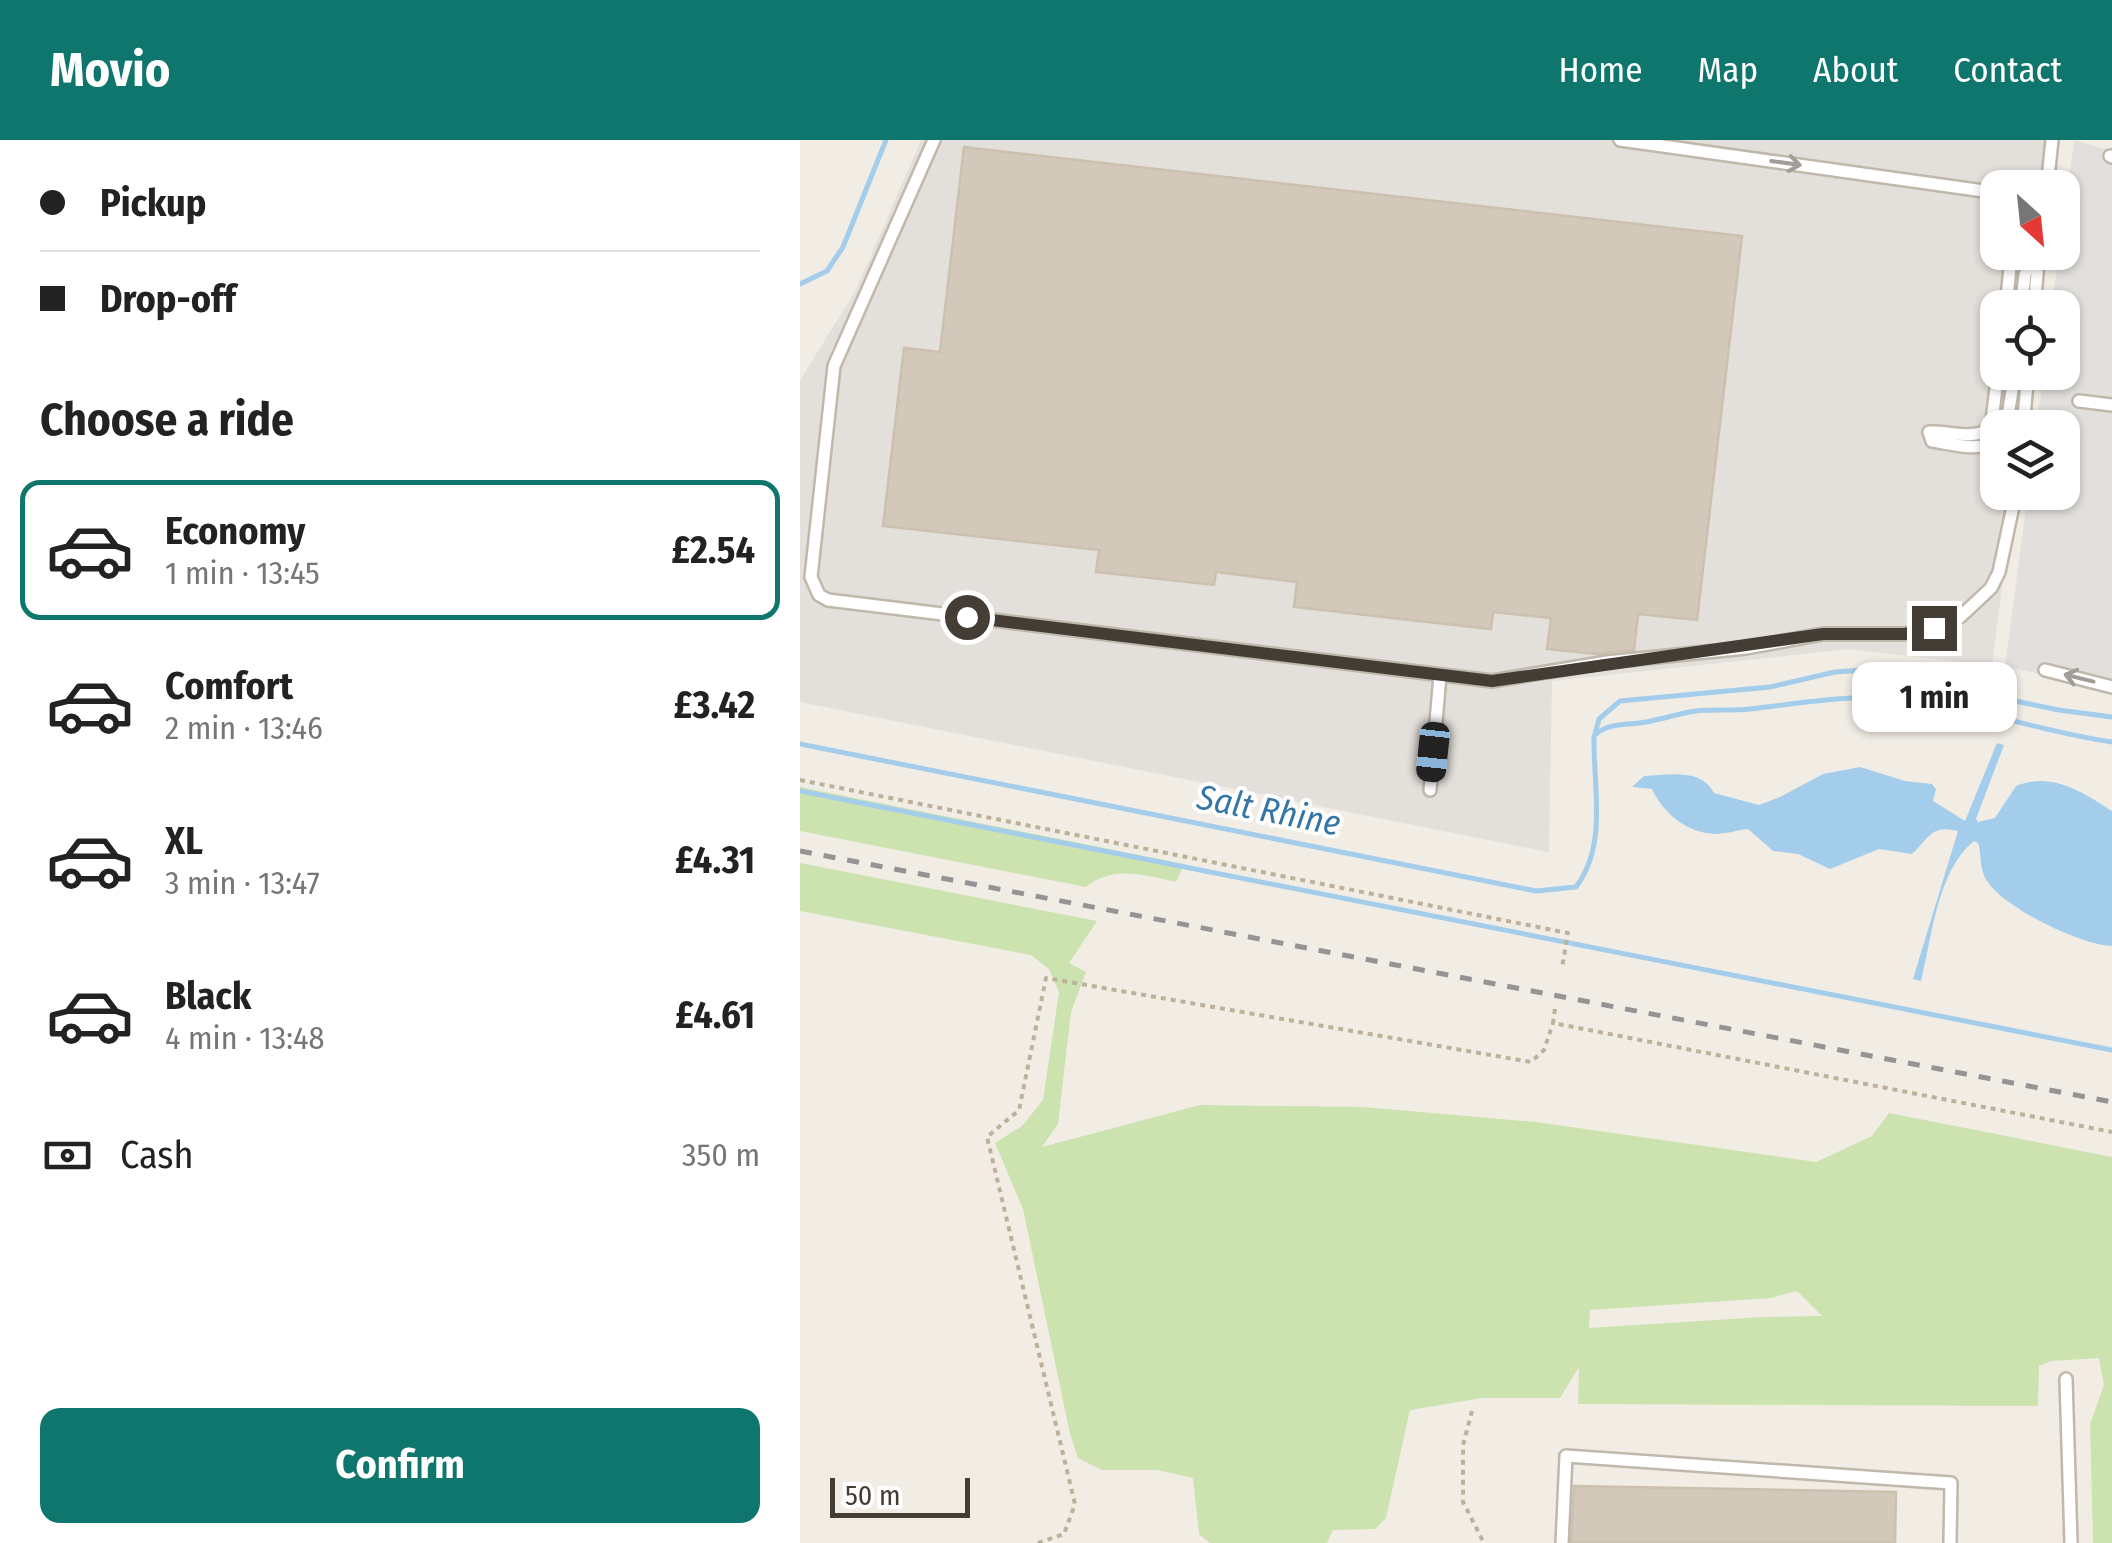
<!DOCTYPE html>
<html lang="en">
<head>
<meta charset="utf-8">
<style>
	body { margin:0; font-family:"Fira Sans Condensed",sans-serif; background:#f2f2f2; color:#222; height:100vh; display:flex; flex-direction:column; font-size:38px; white-space:nowrap }
	* { box-sizing:border-box; margin:0 }
	p { font-size:32px; color:#767676 }
	.icon { flex:none; width:55px; height:55px; fill:none; stroke:currentColor; stroke-width:2; stroke-linecap:round; stroke-linejoin:round }
	.map { position:relative; flex:1; overflow:hidden }
	.side { display:flex; flex-direction:column; background:#fff; width:800px }
	.side>* { flex:none }
	.guide { display:grid; align-content:center; height:220px; padding:0 40px; background:#fff }
	.needle { width:65px; rotate:153deg }
	.tools { position:absolute; left:1180px; top:30px; display:grid; gap:20px }
	.tools a { display:grid; place-items:center; width:100px; height:100px; border-radius:20px; background:#fff; box-shadow:0 2px 8px #0004; font-size:50px }
	.scale { position:absolute; left:30px; bottom:25px; width:140px; box-sizing:border-box; padding-left:10px; border:5px solid #433d35; border-top:0; font-size:28px; line-height:35px; white-space:nowrap; color:#433d35; -webkit-text-stroke:8px #fff; paint-order:stroke }
	.end { position:absolute; width:45px; height:45px; margin:-22px; border:12px solid #433d35; background:#fff; box-shadow:0 0 0 5px #fff }
	.from { border-radius:50% }
	.bubble { position:absolute; height:70px; border-radius:20px; background:#fff; box-shadow:0 2px 8px #0004; font-size:32px; font-weight:700; line-height:70px; text-align:center }
	.car { position:absolute; width:30px; height:60px; margin:-30px -15px; border-radius:12px; box-shadow:0 0 8px 2px #0007; background:linear-gradient(#222 24%,#8ab4d8 0 40%,#222 0 76%,#8ab4d8 0 86%,#222 0) }
	.guide b { display:flex; align-items:center; gap:35px; height:95px; font-size:38px }
	.guide b+b { border-top:2px solid #e0e0e0 }
	.guide i { width:25px; height:25px; background:#222 }
	ul { padding:0; list-style:none }
	li { display:flex; align-items:center; gap:30px; height:140px; margin:0 20px 15px; padding:0 20px; border:5px solid transparent; border-radius:20px }
	li div { flex:1 }
	li b { display:block; font-size:38px }
	li em { font-style:normal; font-weight:700 }
	li.active { border-color:#0f766e }
	li>.icon { width:90px; height:90px; stroke-width:1.5 }
	h2 { padding:0 40px; font-size:45px; line-height:120px }
	.pay { display:flex; align-items:center; gap:25px; height:110px; padding:0 40px; font-size:38px }
	.pay p { margin-inline-start:auto }
	.action { display:flex; gap:20px; margin-top:auto; padding:20px 40px }
	.action a { flex:1; height:115px; border-radius:20px; background:#0f766e; color:#fff; font-size:40px; font-weight:700; line-height:115px; text-align:center }
	header { display:flex; align-items:center; gap:60px; box-sizing:border-box; height:140px; padding:0 50px; background:#0f766e; color:#fff }
	header strong { font-size:48px }
	nav { display:flex; gap:55px; margin-inline-start:auto; font-size:35px }
	main { display:flex; flex:1; min-height:0 }
	.map>svg:first-child { display:block }
	.industrial { fill:#e3dfda }
	.green { fill:#cce3af; fill-rule:evenodd }
	.parking { fill:#e2e0dd }
	.water { fill:#a4cdeb }
	.lines { fill:none; stroke-linecap:round; stroke-linejoin:round }
	.stream { stroke:#a4cdeb; stroke-width:5 }
	.building { fill:#d2c9bb; stroke:#ccc1af; stroke-width:2.5 }
	.service-casing { stroke:#bfb8ab; stroke-width:16 }
	.path { stroke:#bdb19a; stroke-width:4; stroke-dasharray:5 5; stroke-linecap:butt }
	.service { stroke:#fff; stroke-width:11 }
	.rail { stroke:#949494; stroke-width:5; stroke-dasharray:12 12; stroke-linecap:butt }
	.oneway { stroke:#a19e9a }
	.route { stroke:#433d35; stroke-width:12 }
	.labels { text-anchor:middle; stroke-width:8; stroke-linejoin:round; paint-order:stroke }
	.water-label { font-size:35px; font-style:italic; fill:#3576a7; stroke:#fff }
</style>
</head>
<body>
<header>
<strong>Movio</strong>
<nav><a>Home</a><a>Map</a><a>About</a><a>Contact</a></nav>
</header>
<main>
<section class="side">
<div class="guide">
<b><i class="from"></i>Pickup</b>
<b><i></i>Drop-off</b>
</div>
<h2>Choose a ride</h2>
<ul>
<li class="active"><svg class="icon" aria-label="car" viewBox="0 0 24 24"><path d="M5 17H2v-5l4-1 3-4h7l3 4 3 1v5h-3M9 17h6M6 11h13"/><circle cx="7" cy="17" r="2"/><circle cx="17" cy="17" r="2"/></svg><div><b>Economy</b><p>1 min · 13:45</p></div><em>£2.54</em></li>
<li><svg class="icon" aria-label="car" viewBox="0 0 24 24"><path d="M5 17H2v-5l4-1 3-4h7l3 4 3 1v5h-3M9 17h6M6 11h13"/><circle cx="7" cy="17" r="2"/><circle cx="17" cy="17" r="2"/></svg><div><b>Comfort</b><p>2 min · 13:46</p></div><em>£3.42</em></li>
<li><svg class="icon" aria-label="car" viewBox="0 0 24 24"><path d="M5 17H2v-5l4-1 3-4h7l3 4 3 1v5h-3M9 17h6M6 11h13"/><circle cx="7" cy="17" r="2"/><circle cx="17" cy="17" r="2"/></svg><div><b>XL</b><p>3 min · 13:47</p></div><em>£4.31</em></li>
<li><svg class="icon" aria-label="car" viewBox="0 0 24 24"><path d="M5 17H2v-5l4-1 3-4h7l3 4 3 1v5h-3M9 17h6M6 11h13"/><circle cx="7" cy="17" r="2"/><circle cx="17" cy="17" r="2"/></svg><div><b>Black</b><p>4 min · 13:48</p></div><em>£4.61</em></li>
</ul>
<div class="pay"><svg class="icon" aria-label="cash" viewBox="0 0 24 24"><path d="M3 7h18v10H3z"/><circle cx="12" cy="12" r="2"/></svg>Cash<p>350 m</p></div>
<div class="action"><a>Confirm</a></div>
</section>
<div class="map">
<svg width="1312" height="1403" viewBox="0 0 1312 1403">
	<rect width="100%" height="100%" fill="#f1ede5"/>
	<!-- industrial -->
	<polygon class="industrial" points="121,0 1258,0 1252,47 1198,48 1198,112 1244,113 1237,167 1198,168 1198,232 1229,233 1222,287 1198,288 1198,352 1214,353 1192,526 1049,509 752,541 749,712 0,562 0,240 56,150"/>
	<!-- green -->
	<g class="green">
		<path d="M 0,647 L 384,724 L 376,742 C 344,735 313,725 286,747 L 0,691 Z"/>
		<path d="M 0,723 L 297,781 L 269,823 L 286,832 L 271,872 L 258,984 L 242,1007 L 400,965 L 564,967 L 736,982 L 1016,1022 L 1072,996 L 1089,973 L 1312,1017 L 1312,1403 L 1293,1403 L 1290,1284 L 1304,1245 L 1299,1218 L 1251,1221 L 1239,1226 L 1238,1266 L 778,1264 L 779,1227 L 760,1258 L 682,1258 L 610,1270 L 586,1378 L 575,1389 L 533,1390 L 527,1403 L 410,1403 L 399,1394 L 393,1338 L 357,1330 L 302,1330 L 278,1318 L 270,1294 L 223,1069 L 195,1003 L 222,986 L 243,960 L 259,852 L 249,829 L 231,815 L 0,771 ZM 997,1151 L 1022,1176 L 962,1177 L 789,1188 L 790,1170 L 971,1158 Z"/>
	</g>
	<!-- parking -->
	<polygon class="parking" points="1274,0 1312,11 1312,551 1205,526 1228,353 1262,352 1262,288 1236,287 1244,233 1262,232 1262,168 1252,167 1259,113 1262,112 1263,88"/>
	<!-- water -->
	<path class="water" d="M 1197,603 L 1204,605 L 1176,679 L 1178,682 L 1195,678 L 1216,646 C 1251,631 1283,652 1312,671 L 1312,806 C 1281,805 1204,768 1187,741 C 1179,729 1182,716 1178,703 L 1174,701 C 1137,731 1132,797 1121,841 L 1113,839 L 1158,691 C 1131,684 1129,698 1112,714 L 1079,709 L 1030,729 L 998,714 L 973,711 L 948,689 C 937,690 926,694 915,694 C 887,693 863,673 852,649 L 832,647 L 844,636 C 869,635 901,628 914,653 L 959,665 L 980,657 L 1023,634 L 1060,627 L 1105,641 L 1132,644 L 1136,649 L 1133,661 L 1165,681 Z"/>
	<g class="lines">
		<!-- stream -->
		<g class="stream">
			<polyline points="0,144 27,131 43,107 86,0"/>
			<polyline points="795,594 799,579 820,561 970,547 1035,532 1062,530 1259,570 1312,577"/>
			<path d="M 0,604 L 736,751 L 776,747 C 808,705 793,646 794,596 C 807,581 833,586 851,581 C 866,578 881,573 896,571 C 914,569 932,571 950,569 C 1001,563 1050,554 1102,559 C 1174,566 1241,592 1312,602"/>
			<polyline points="0,651 1312,910"/>
		</g>
	</g>
	<!-- building -->
	<g class="building">
		<polygon points="164,7 942,96 897,480 838,474 834,510 797,514 747,509 751,478 693,472 691,489 494,467 497,442 416,432 414,445 296,432 299,410 83,386 104,208 140,212"/>
		<polygon points="774,1346 1096,1352 1095,1403 771,1403"/>
	</g>
	<g class="lines">
		<!-- service casing -->
		<g class="service-casing">
			<g id="service">
				<polyline points="134,0 34,226 11,437 19,455 28,460 692,541 807,522 946,508 1023,494 1105,494 1134,488 1160,477 1191,448 1199,432 1216,352"/>
				<polyline points="820,0 1198,53"/>
				<polyline points="1310,16 1312,17"/>
				<polyline points="1247,48 1252,0"/>
				<polyline points="1206,168 1210,127 1215,112"/>
				<polyline points="1221,168 1225,135 1235,112"/>
				<polyline points="1234,168 1239,112"/>
				<polyline points="1279,261 1312,265"/>
				<polyline points="1206,288 1215,232"/>
				<polyline points="1223,288 1228,232"/>
				<path d="M 1198,300 C 1179,313 1153,304 1132,301 L 1129,292 C 1151,291 1172,301 1191,288 L 1198,232"/>
				<polyline points="1245,530 1312,547"/>
				<polyline points="630,650 640,536"/>
				<polyline points="1266,1239 1271,1403"/>
				<polyline points="762,1403 766,1316 1151,1343 1150,1403"/>
			</g>
		</g>
		<!-- path -->
		<g class="path">
			<polyline points="0,640 768,793 762,828"/>
			<polyline points="755,869 753,883 1312,992"/>
			<polyline points="672,1271 663,1305 663,1362 684,1403"/>
			<polyline points="238,1403 264,1394 275,1364 187,997 219,970 246,838 731,922 744,910 753,883"/>
		</g>
		<!-- service -->
		<use href="#service" class="service"/>
		<!-- rail -->
		<polyline class="rail" points="0,711 1312,962"/>
	</g>
	<!-- one-way arrows -->
	<defs><path id="oneway-shaft" d="M-6 0H5M1.5-3L5.5 0L1.5 3" fill="none" stroke-width="1.6" stroke-linecap="round" stroke-linejoin="round" transform="scale(2.5)"/></defs>
	<g class="oneway">
		<use href="#oneway-shaft" transform="translate(986 23) rotate(8)"/>
		<use href="#oneway-shaft" transform="translate(1279 538) rotate(-166)"/>
	</g>
	<g class="lines">
		<!-- route -->
		<polyline class="route" points="167,477 692,541 1023,494 1105,494 1134,488"/>
	</g>
	<g class="labels">
		<!-- water labels -->
		<g class="water-label">
			<text transform="translate(469 670) rotate(11)" y="12">Salt Rhine</text>
		</g>
	</g>
</svg>
<div class="tools">
<a><svg class="needle" viewBox="-14 -14 28 28"><path d="M0-13l5 13h-10z" fill="#e53935"/><path d="M0 13l5-13h-10z" fill="#767676"/></svg></a>
<a><svg class="icon" aria-label="locate" viewBox="0 0 24 24"><circle cx="12" cy="12" r="6"/><path d="M12 2v4M12 18v4M2 12h4M18 12h4"/></svg></a>
<a><svg class="icon" aria-label="layers" viewBox="0 0 24 24"><path d="M12 4l9 5-9 5-9-5zM3 14l9 5 9-5"/></svg></a>
</div>
<div class="scale">50 m</div>
<i class="end from" style="left:167px;top:477px"></i>
<i class="end" style="left:1134px;top:488px"></i>
<div class="bubble" style="left:1052px;top:522px;width:165px">1 min</div>
<i class="car" style="left:633px;top:612px;rotate:186deg"></i>
</div>
</main>
</body>
</html>
